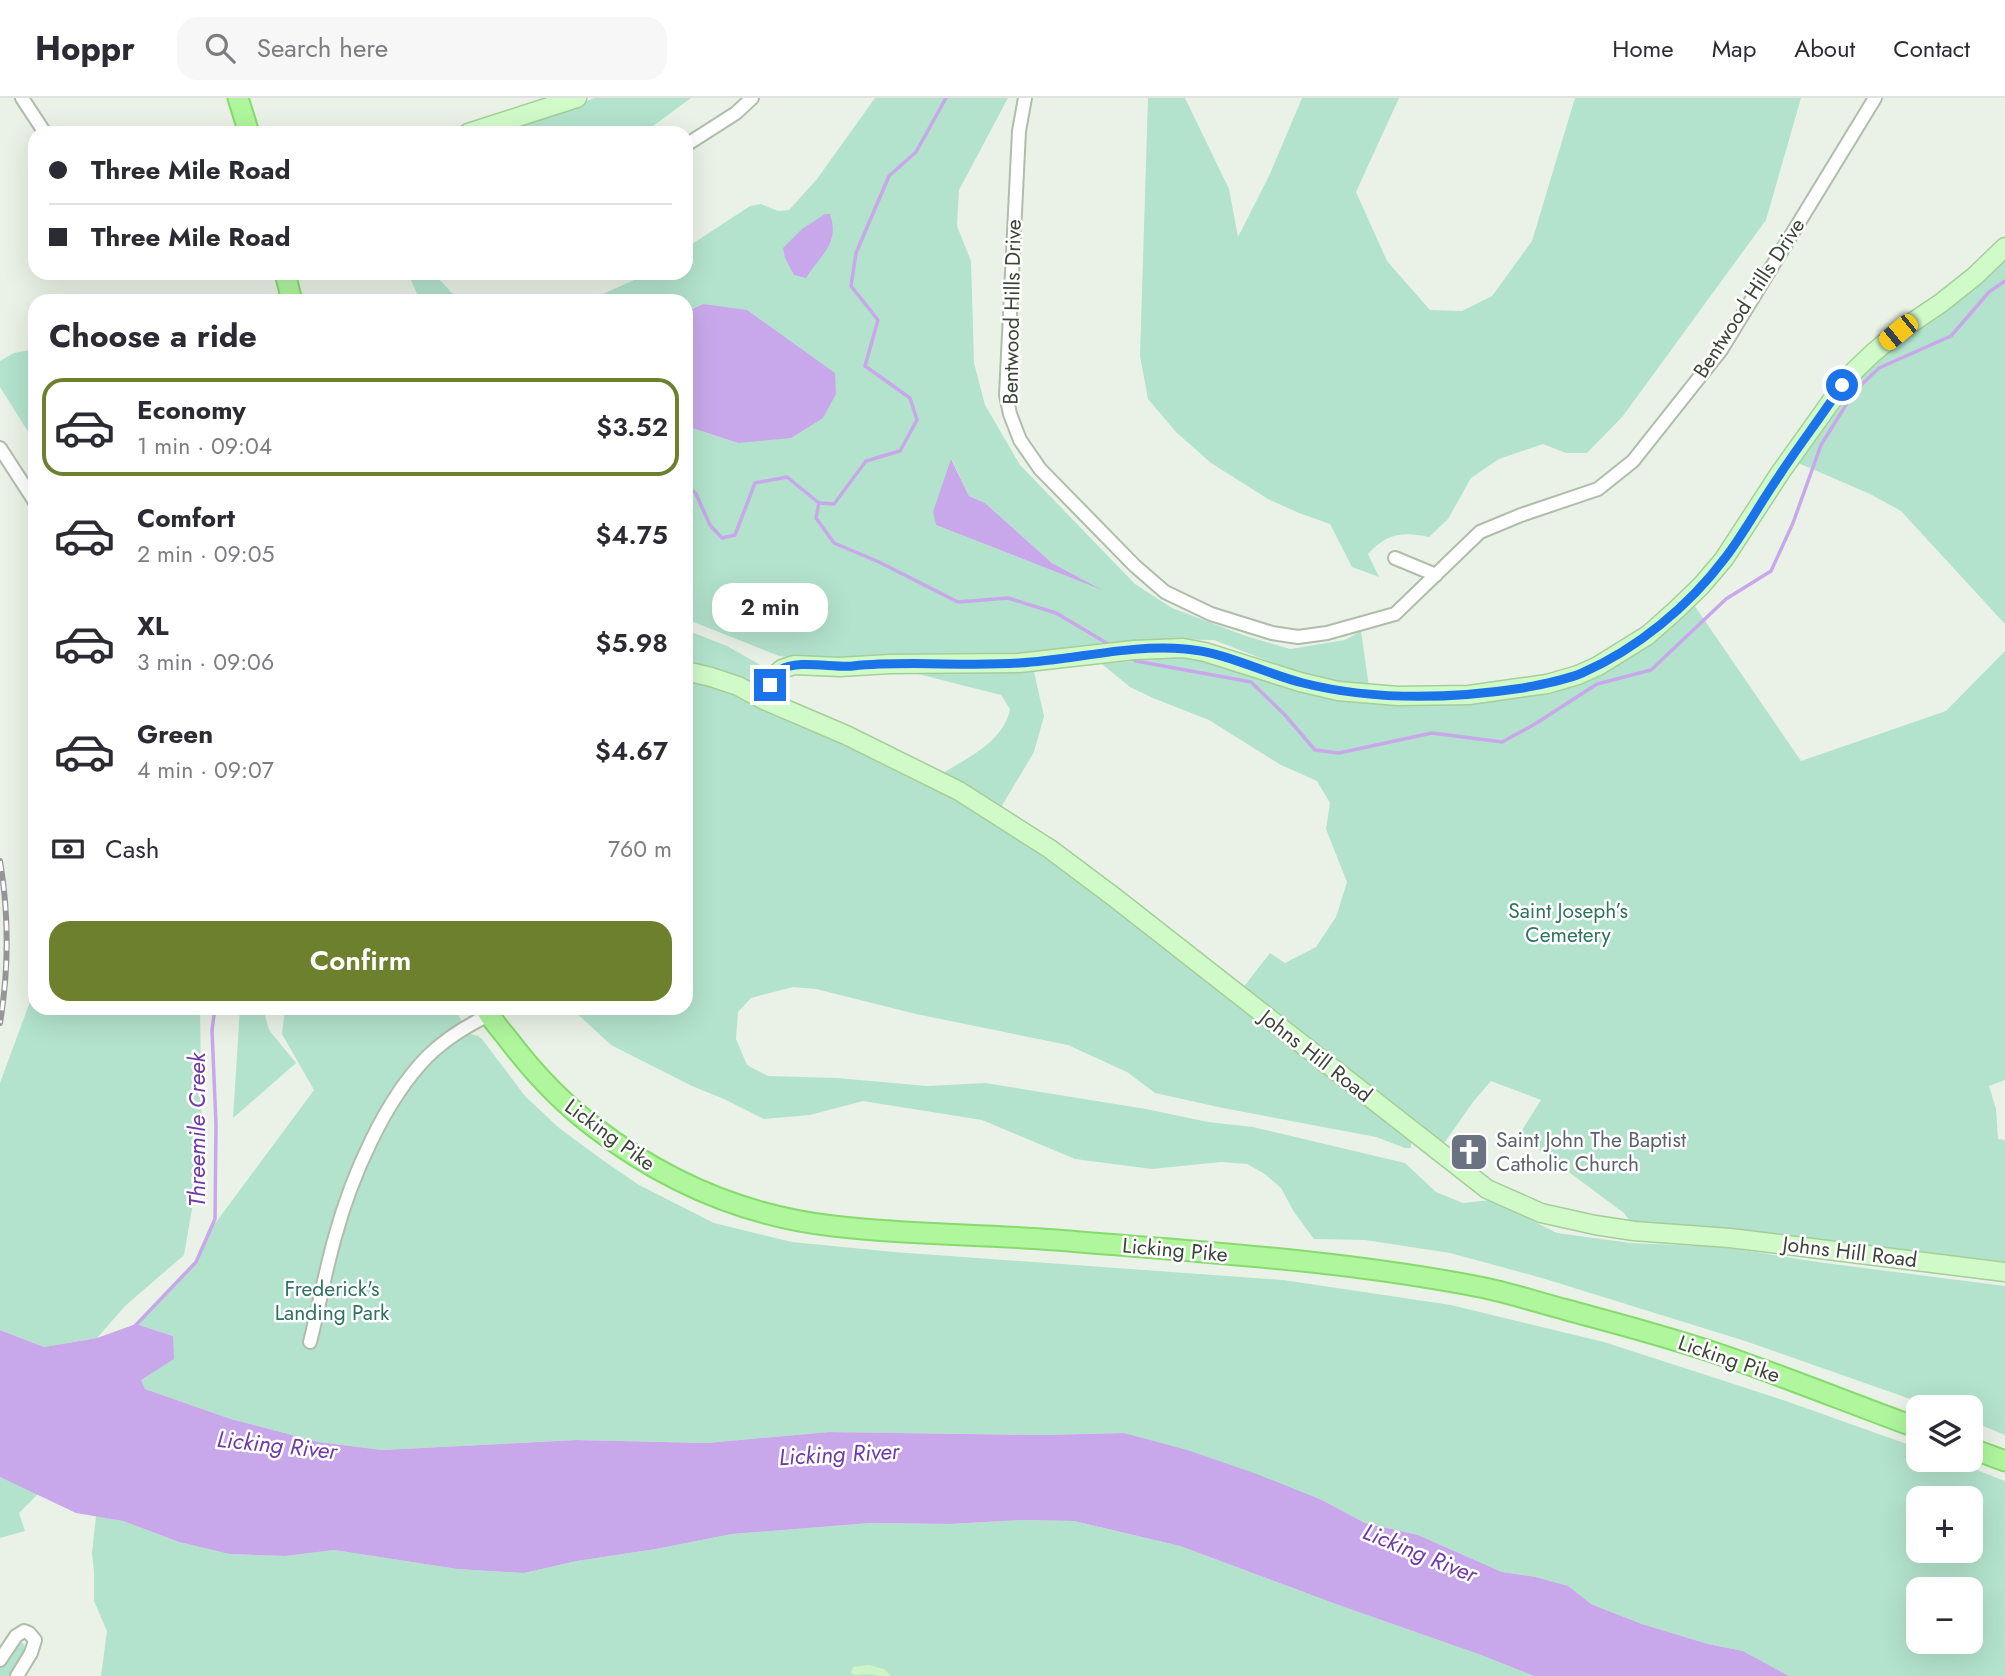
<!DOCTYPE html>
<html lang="en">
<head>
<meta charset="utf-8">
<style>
	body { margin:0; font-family:Jost,sans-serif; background:#f7f7f7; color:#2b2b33; height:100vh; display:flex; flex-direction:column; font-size:26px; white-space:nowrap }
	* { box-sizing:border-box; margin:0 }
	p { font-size:23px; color:#7c7c81 }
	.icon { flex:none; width:38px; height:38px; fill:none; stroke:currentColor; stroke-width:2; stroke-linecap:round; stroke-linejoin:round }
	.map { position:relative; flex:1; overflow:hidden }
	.side { position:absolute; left:28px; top:196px; width:665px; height:721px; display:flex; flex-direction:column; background:#fff; border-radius:21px; box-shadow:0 7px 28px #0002 }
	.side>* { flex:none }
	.top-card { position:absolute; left:28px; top:28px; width:665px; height:154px; border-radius:21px; box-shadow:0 7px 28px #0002; display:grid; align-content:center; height:154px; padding:0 21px; background:#fff }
	.fabs { position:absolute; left:1906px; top:1297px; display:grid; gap:14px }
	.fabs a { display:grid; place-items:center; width:77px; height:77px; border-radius:14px; background:#fff; box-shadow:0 7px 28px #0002; font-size:35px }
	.end { position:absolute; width:32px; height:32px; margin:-16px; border:9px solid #1a73e8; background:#fff; box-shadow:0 0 0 4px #fff }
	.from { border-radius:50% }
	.bubble { position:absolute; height:49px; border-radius:21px; background:#fff; box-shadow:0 7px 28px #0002; font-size:23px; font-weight:600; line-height:49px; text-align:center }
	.car { position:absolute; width:21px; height:42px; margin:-21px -10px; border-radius:9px; box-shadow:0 0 5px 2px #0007; background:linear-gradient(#f5c518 24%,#345 0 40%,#f5c518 0 76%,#345 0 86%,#f5c518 0) }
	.top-card b { display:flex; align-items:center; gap:24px; height:66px; font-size:26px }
	.top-card b+b { border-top:2px solid #e1e1e2 }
	.top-card i { width:18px; height:18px; background:#2b2b33 }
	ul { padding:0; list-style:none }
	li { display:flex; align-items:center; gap:21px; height:98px; margin:0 14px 10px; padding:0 7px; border:4px solid transparent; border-radius:21px }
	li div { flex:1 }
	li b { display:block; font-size:26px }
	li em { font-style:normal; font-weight:600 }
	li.active { border-color:#6c802e }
	li>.icon { width:63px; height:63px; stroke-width:1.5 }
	h2 { padding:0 21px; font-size:32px; line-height:84px }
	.pay { display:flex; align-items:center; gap:18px; height:77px; padding:0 21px; font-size:26px }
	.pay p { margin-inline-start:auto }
	.cta { display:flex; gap:14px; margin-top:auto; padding:14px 21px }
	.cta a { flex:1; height:80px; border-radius:21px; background:#6c802e; color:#fff; font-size:28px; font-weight:600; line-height:80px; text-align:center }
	header { display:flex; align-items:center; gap:42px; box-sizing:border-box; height:98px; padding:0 35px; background:#fff; border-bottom:2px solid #e1e1e2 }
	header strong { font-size:33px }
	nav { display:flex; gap:38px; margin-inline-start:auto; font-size:24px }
	.search { width:490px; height:63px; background:#f7f7f7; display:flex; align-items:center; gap:18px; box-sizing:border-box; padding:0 24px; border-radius:21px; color:#7c7c81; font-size:26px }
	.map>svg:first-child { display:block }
	.green { fill:#b3e3cd; fill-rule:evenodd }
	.sand { fill:#ccf4c6 }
	.water { fill:#c8a8ea }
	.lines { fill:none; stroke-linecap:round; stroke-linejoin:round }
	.stream { stroke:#c8a8ea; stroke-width:3.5 }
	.street-casing { stroke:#b0bdab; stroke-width:16 }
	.secondary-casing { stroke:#a4ce9a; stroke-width:21 }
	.primary-casing { stroke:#86da6e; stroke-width:23 }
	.street { stroke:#fff; stroke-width:12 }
	.secondary { stroke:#d1fac9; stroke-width:18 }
	.primary { stroke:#aff69d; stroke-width:19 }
	.rail-casing { stroke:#969696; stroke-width:6 }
	.rail { stroke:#fff; stroke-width:3.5; stroke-dasharray:10; stroke-linecap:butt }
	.route { stroke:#1a73e8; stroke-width:9 }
	.labels { text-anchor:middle; stroke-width:5; stroke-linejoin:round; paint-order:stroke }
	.street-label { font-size:21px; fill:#3b4537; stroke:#fff }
	.park-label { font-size:21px; fill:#2f725e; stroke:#fff }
	.worship-label { font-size:21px; fill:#5b616d; stroke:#fff; text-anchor:start }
	.water-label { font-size:23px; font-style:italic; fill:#7039a8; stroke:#fff }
</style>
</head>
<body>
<header>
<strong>Hoppr</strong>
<div class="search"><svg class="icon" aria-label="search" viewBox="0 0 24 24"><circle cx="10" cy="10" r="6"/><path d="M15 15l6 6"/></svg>Search here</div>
<nav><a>Home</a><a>Map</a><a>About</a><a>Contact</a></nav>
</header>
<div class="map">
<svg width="2005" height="1578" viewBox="0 0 2005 1578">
	<rect width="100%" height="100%" fill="#eaf2e7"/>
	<!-- green -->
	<g class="green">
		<polygon points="594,0 691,0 653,28 627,35 488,35 572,9"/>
		<path d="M 875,0 L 1008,0 L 959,92 L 957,128 L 971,163 L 974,265 L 985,307 L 1020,367 L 1135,486 L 1172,510 L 1243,537 L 1290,551 L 1345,542 L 1361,533 L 1369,589 L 1317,582 L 1214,542 L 1157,541 L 1053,554 L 970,559 L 813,562 L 779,558 L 686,521 L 686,328 L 738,345 L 703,206 L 686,214 L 686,203 L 587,203 L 632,183 L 646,175 L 686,175 L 686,150 L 750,108 L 761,106 L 778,113 L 789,112 L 817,81 ZM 952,362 L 969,398 L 985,405 L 1052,465 L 1095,489 L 936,427 Z"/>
		<path d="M 1148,0 L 1185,0 L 1229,91 L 1238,139 L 1269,78 L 1302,0 L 1399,0 L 1356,94 L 1387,163 L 1430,212 L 1462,213 L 1492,198 L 1532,143 L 1575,0 L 1801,0 L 1766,122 L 1623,318 L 1587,355 L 1566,355 L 1543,346 L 1499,361 L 1471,380 L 1448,421 L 1429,439 C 1402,433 1386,436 1368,456 L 1379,479 L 1352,469 L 1330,426 L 1299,415 L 1268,401 L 1211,365 L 1176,334 L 1148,301 L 1140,258 Z"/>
		<polygon points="2005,156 2005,526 1901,413 1870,396 1796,364 1848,287 1875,260"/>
		<polygon points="408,175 433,175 451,194 464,203 420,203"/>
		<polygon points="35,251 35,341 32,340 0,289 0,263 14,255"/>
		<polygon points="1692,504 1801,663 1946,613 2005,553 2005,982 1989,988 1996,1011 1998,1041 2005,1042 2005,1167 1717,1130 1632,1126 1624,1115 1519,1037 1541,1002 1491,983 1473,1004 1442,1048 1242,891 1270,855 1285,865 1316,849 1336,819 1347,784 1326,731 1330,705 1317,683 1281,667 1209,622 1153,600 1130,589 1102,566 1184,558 1319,593 1556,589"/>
		<polygon points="686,532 727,548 764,569 764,577 761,583 752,586 686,566"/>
		<path d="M 906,573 C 949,573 991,577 1034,574 L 1044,618 L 1034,654 L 1000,711 L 943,675 C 969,659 1004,643 1010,611 L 1001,597 Z"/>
		<polygon points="686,581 744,601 959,701 1070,775 1411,1041 1411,1050 1405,1050 1376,1039 1223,1010 1155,995 1127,974 1068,947 916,916 816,891 793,889 751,900 738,914 736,941 747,967 768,978 837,980 927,988 985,985 1146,1011 1208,1024 1253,1029 1405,1065 1436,1094 1463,1105 1491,1102 1557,1135 1631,1145 1724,1149 1817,1164 2005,1188 2005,1337 1971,1323 1970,1309 1933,1309 1745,1243 1542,1180 1450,1155 1365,1142 1314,1141 1294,1114 1281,1090 1265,1076 1247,1066 1221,1064 1152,1071 1075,1061 982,1022 863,1003 810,1017 764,1021 724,1001 692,988 611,947 571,910 686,910"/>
		<polygon points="34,893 35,910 200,910 202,1054 184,1157 125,1208 97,1240 44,1249 0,1232 0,985"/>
		<polygon points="240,910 263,910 269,932 296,965 233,1020"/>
		<path d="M 285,910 L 456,910 L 457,915 L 470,936 L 478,938 L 482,941 L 525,998 L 559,1030 L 604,1063 L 639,1087 L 714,1125 L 792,1144 L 894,1154 L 1283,1182 L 1451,1207 L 1604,1244 L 1786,1303 L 1918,1350 L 1918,1362 L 1951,1362 L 2005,1383 L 2005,1578 L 1789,1578 L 1743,1553 L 1708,1546 L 1642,1526 L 1591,1506 L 1567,1488 L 1536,1479 L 1502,1474 L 1418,1437 L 1365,1425 L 1322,1402 L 1124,1335 L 1043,1337 L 829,1334 L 707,1345 L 576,1342 L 382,1352 L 319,1344 L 231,1321 L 145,1291 L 140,1282 L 173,1238 L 136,1226 L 196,1164 L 211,1131 L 314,992 L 282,936 ZM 1918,1400 L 1970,1400 L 1970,1452 L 1918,1452 ZM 1918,1491 L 1970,1491 L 1970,1544 L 1918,1544 Z"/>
		<polygon points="0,1379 38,1396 19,1415 25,1433 0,1440"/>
		<polygon points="96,1418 123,1423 179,1444 229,1456 286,1458 334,1452 457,1471 524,1475 577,1463 656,1451 732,1436 871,1425 950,1426 1024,1422 1074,1423 1180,1448 1344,1509 1481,1557 1534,1578 101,1578 107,1533 94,1503 94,1474 92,1455"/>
		<polygon points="16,1545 23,1545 26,1552 10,1578 0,1578 0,1567"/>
	</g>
	<!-- sand -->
	<polygon class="sand" points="869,1567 884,1571 891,1578 878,1578 871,1576 855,1577 851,1575 853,1569"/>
	<!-- water -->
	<g class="water">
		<path d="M 825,116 L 830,116 C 840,146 821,156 806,180 L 794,177 L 785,160 L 783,150 L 802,131 Z"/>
		<polygon points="703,206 747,212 835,275 836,296 823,320 791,340 738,345 686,328 686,214"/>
		<polygon points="951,361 969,398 985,405 1052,465 1102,492 936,427 933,414"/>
		<polygon points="136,1226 173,1238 174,1261 141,1282 145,1291 231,1321 319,1344 382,1352 576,1342 707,1345 829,1334 1043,1337 1124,1335 1187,1352 1254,1375 1322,1402 1365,1425 1418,1437 1502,1474 1536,1479 1568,1488 1591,1506 1642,1526 1708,1546 1743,1553 1789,1578 1534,1578 1481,1557 1344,1509 1180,1448 1074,1423 1024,1422 950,1426 871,1425 732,1436 656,1451 577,1463 524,1475 457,1471 334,1452 286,1458 229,1456 179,1444 123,1423 76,1415 0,1379 0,1232 44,1249 97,1240"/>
	</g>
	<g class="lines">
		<!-- stream -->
		<g class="stream">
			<polyline points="686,390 689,389 696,396 710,427 722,440 735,437 755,385 787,379 819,405 816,420 834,445 879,464 958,504 1008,500 1056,515 1110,547"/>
			<polyline points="819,405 834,406 866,363 900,353 917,322 910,300 865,268 878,222 851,188 856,155 889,78 916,54 946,0"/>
			<polyline points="1129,558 1136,563 1251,584 1284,616 1315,652 1339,655 1432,635 1502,644 1535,626 1597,586 1651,572 1726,501 1771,473 1793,425 1821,347 1854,294 1879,270 1951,238 1989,194 2005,183"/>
			<polyline points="134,1229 196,1164 215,1121 216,1027 212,932 215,910"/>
		</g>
		<!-- street casing -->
		<g class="street-casing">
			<g id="street">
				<polyline points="22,0 45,35"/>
				<polyline points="1025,0 1019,33 1006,297 1010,316 1020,342 1040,371 1135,468 1165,494 1211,516 1272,535 1298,539 1327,535 1395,516 1480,434 1521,417 1598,391 1633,363 1721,252 1875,0"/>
				<polyline points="686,47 736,15 752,0"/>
				<polyline points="0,350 35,404"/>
				<polyline points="1395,460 1436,477"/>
				<path d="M 310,1244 C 319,1209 325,1174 335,1139 C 351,1080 384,1003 427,959 C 445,941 466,928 489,917"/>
				<polyline points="0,1562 16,1538 24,1533 29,1535 35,1542 31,1555 17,1578"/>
			</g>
		</g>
		<!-- secondary casing -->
		<g class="secondary-casing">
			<g id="secondary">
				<polyline points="468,35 577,0"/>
				<polyline points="686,573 711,579 738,588 764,602 846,637 959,693 1050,751 1114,799 1487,1091 1541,1115 1595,1127 1634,1133 1730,1140 2005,1174"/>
				<polyline points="764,602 775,577 782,571 794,567 840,569 890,566 1019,565 1134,552 1183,550 1205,554 1300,584 1338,593 1398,598 1469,597 1547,586 1578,577 1598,568 1648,537 1675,513 1701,488 1724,461 1780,375 1850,277 1873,255 1898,234 1941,205 1975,178 2005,149"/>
			</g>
		</g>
		<!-- primary casing -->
		<g class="primary-casing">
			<g id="primary">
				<polyline points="238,0 249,35"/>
				<polyline points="285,175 292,203"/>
				<path d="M 485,910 C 491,921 500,931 508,941 C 533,974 561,1004 594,1029 C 664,1083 745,1118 833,1128 C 907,1137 982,1136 1056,1142 C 1200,1154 1344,1162 1485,1190 C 1513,1196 1540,1205 1567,1212 C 1622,1227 1677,1241 1730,1260 C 1793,1282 1855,1307 1918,1330"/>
				<polyline points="1970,1350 2005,1363"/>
			</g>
		</g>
		<!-- street -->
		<use href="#street" class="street"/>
		<!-- secondary -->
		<use href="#secondary" class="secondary"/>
		<!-- primary -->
		<use href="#primary" class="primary"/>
		<!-- rail casing -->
		<g class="rail-casing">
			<path id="rail" d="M 0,763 C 9,817 9,870 0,925"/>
		</g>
		<!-- rail -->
		<use href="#rail" class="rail"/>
	</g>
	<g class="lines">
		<!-- route -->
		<path class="route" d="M 770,587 C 773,582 775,576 780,572 C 797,561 833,570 853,568 C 908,562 964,569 1019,565 C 1074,562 1130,546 1185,551 C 1226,554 1263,575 1303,585 C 1374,603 1450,601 1523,590 C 1543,586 1563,583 1582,575 C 1637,551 1689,508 1725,460 C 1745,434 1760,405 1779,378 C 1799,347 1822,318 1842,287"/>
	</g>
	<!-- icons -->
	<defs>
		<g id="church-square" transform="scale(2.0125)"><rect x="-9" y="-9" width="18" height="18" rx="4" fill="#6b7280" stroke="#fff"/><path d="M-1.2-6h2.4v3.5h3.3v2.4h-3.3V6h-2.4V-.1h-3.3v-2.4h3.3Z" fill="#fff"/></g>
	</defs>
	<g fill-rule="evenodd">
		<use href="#church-square" x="1469" y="1054"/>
	</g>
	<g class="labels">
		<!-- street labels -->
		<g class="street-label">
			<text transform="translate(1749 200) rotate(-57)" y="7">Bentwood Hills Drive</text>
			<text transform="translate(1012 214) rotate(-89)" y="7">Bentwood Hills Drive</text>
			<text transform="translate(1316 958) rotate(38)" y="7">Johns Hill Road</text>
			<text transform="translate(610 1037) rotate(36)" y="7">Licking Pike</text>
			<text transform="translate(1175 1152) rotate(5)" y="7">Licking Pike</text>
			<text transform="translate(1850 1154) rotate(7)" y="7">Johns Hill Road</text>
			<text transform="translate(1729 1261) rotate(19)" y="7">Licking Pike</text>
		</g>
		<!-- park labels -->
		<g class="park-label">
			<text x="1568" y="820">Saint Joseph’s<tspan x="1568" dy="24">Cemetery</tspan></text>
			<text x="332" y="1198">Frederick's<tspan x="332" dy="24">Landing Park</tspan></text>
		</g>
		<!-- worship labels -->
		<g class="worship-label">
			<text x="1496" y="1049">Saint John The Baptist<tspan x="1496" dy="24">Catholic Church</tspan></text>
		</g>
		<!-- water labels -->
		<g class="water-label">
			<text transform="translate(197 1032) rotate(-90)" y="8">Threemile Creek</text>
			<text transform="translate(277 1347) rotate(6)" y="8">Licking River</text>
			<text transform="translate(839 1356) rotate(-3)" y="8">Licking River</text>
			<text transform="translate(1420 1455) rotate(22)" y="8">Licking River</text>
		</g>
	</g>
</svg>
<div class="fabs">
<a><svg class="icon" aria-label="layers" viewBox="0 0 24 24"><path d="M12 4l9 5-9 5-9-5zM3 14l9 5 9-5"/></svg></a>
<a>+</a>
<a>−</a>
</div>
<i class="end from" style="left:1842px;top:287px"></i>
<i class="end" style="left:770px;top:587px"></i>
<div class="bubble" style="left:712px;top:485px;width:116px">2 min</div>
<i class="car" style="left:1898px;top:234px;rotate:231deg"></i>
<div class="top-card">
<b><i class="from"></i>Three Mile Road</b>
<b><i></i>Three Mile Road</b>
</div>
<section class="side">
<h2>Choose a ride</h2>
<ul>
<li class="active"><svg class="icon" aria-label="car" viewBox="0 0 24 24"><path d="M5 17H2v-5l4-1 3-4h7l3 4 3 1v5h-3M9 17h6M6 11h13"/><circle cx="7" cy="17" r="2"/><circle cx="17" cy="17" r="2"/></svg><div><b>Economy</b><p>1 min · 09:04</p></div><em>$3.52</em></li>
<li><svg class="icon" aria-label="car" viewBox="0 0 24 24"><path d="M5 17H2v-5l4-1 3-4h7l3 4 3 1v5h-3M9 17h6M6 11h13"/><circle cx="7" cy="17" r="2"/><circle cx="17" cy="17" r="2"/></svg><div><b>Comfort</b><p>2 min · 09:05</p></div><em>$4.75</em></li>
<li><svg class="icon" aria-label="car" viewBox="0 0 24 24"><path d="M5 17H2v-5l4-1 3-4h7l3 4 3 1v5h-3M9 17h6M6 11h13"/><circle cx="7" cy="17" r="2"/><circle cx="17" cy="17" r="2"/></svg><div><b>XL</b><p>3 min · 09:06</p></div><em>$5.98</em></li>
<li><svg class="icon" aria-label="car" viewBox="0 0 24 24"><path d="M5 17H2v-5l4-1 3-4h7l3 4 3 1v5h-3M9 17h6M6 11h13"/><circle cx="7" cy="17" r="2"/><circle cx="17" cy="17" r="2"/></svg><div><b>Green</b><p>4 min · 09:07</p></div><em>$4.67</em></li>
</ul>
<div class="pay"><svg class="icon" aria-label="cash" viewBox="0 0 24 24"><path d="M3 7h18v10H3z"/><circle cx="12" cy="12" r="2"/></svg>Cash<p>760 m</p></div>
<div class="cta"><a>Confirm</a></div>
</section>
</div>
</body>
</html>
